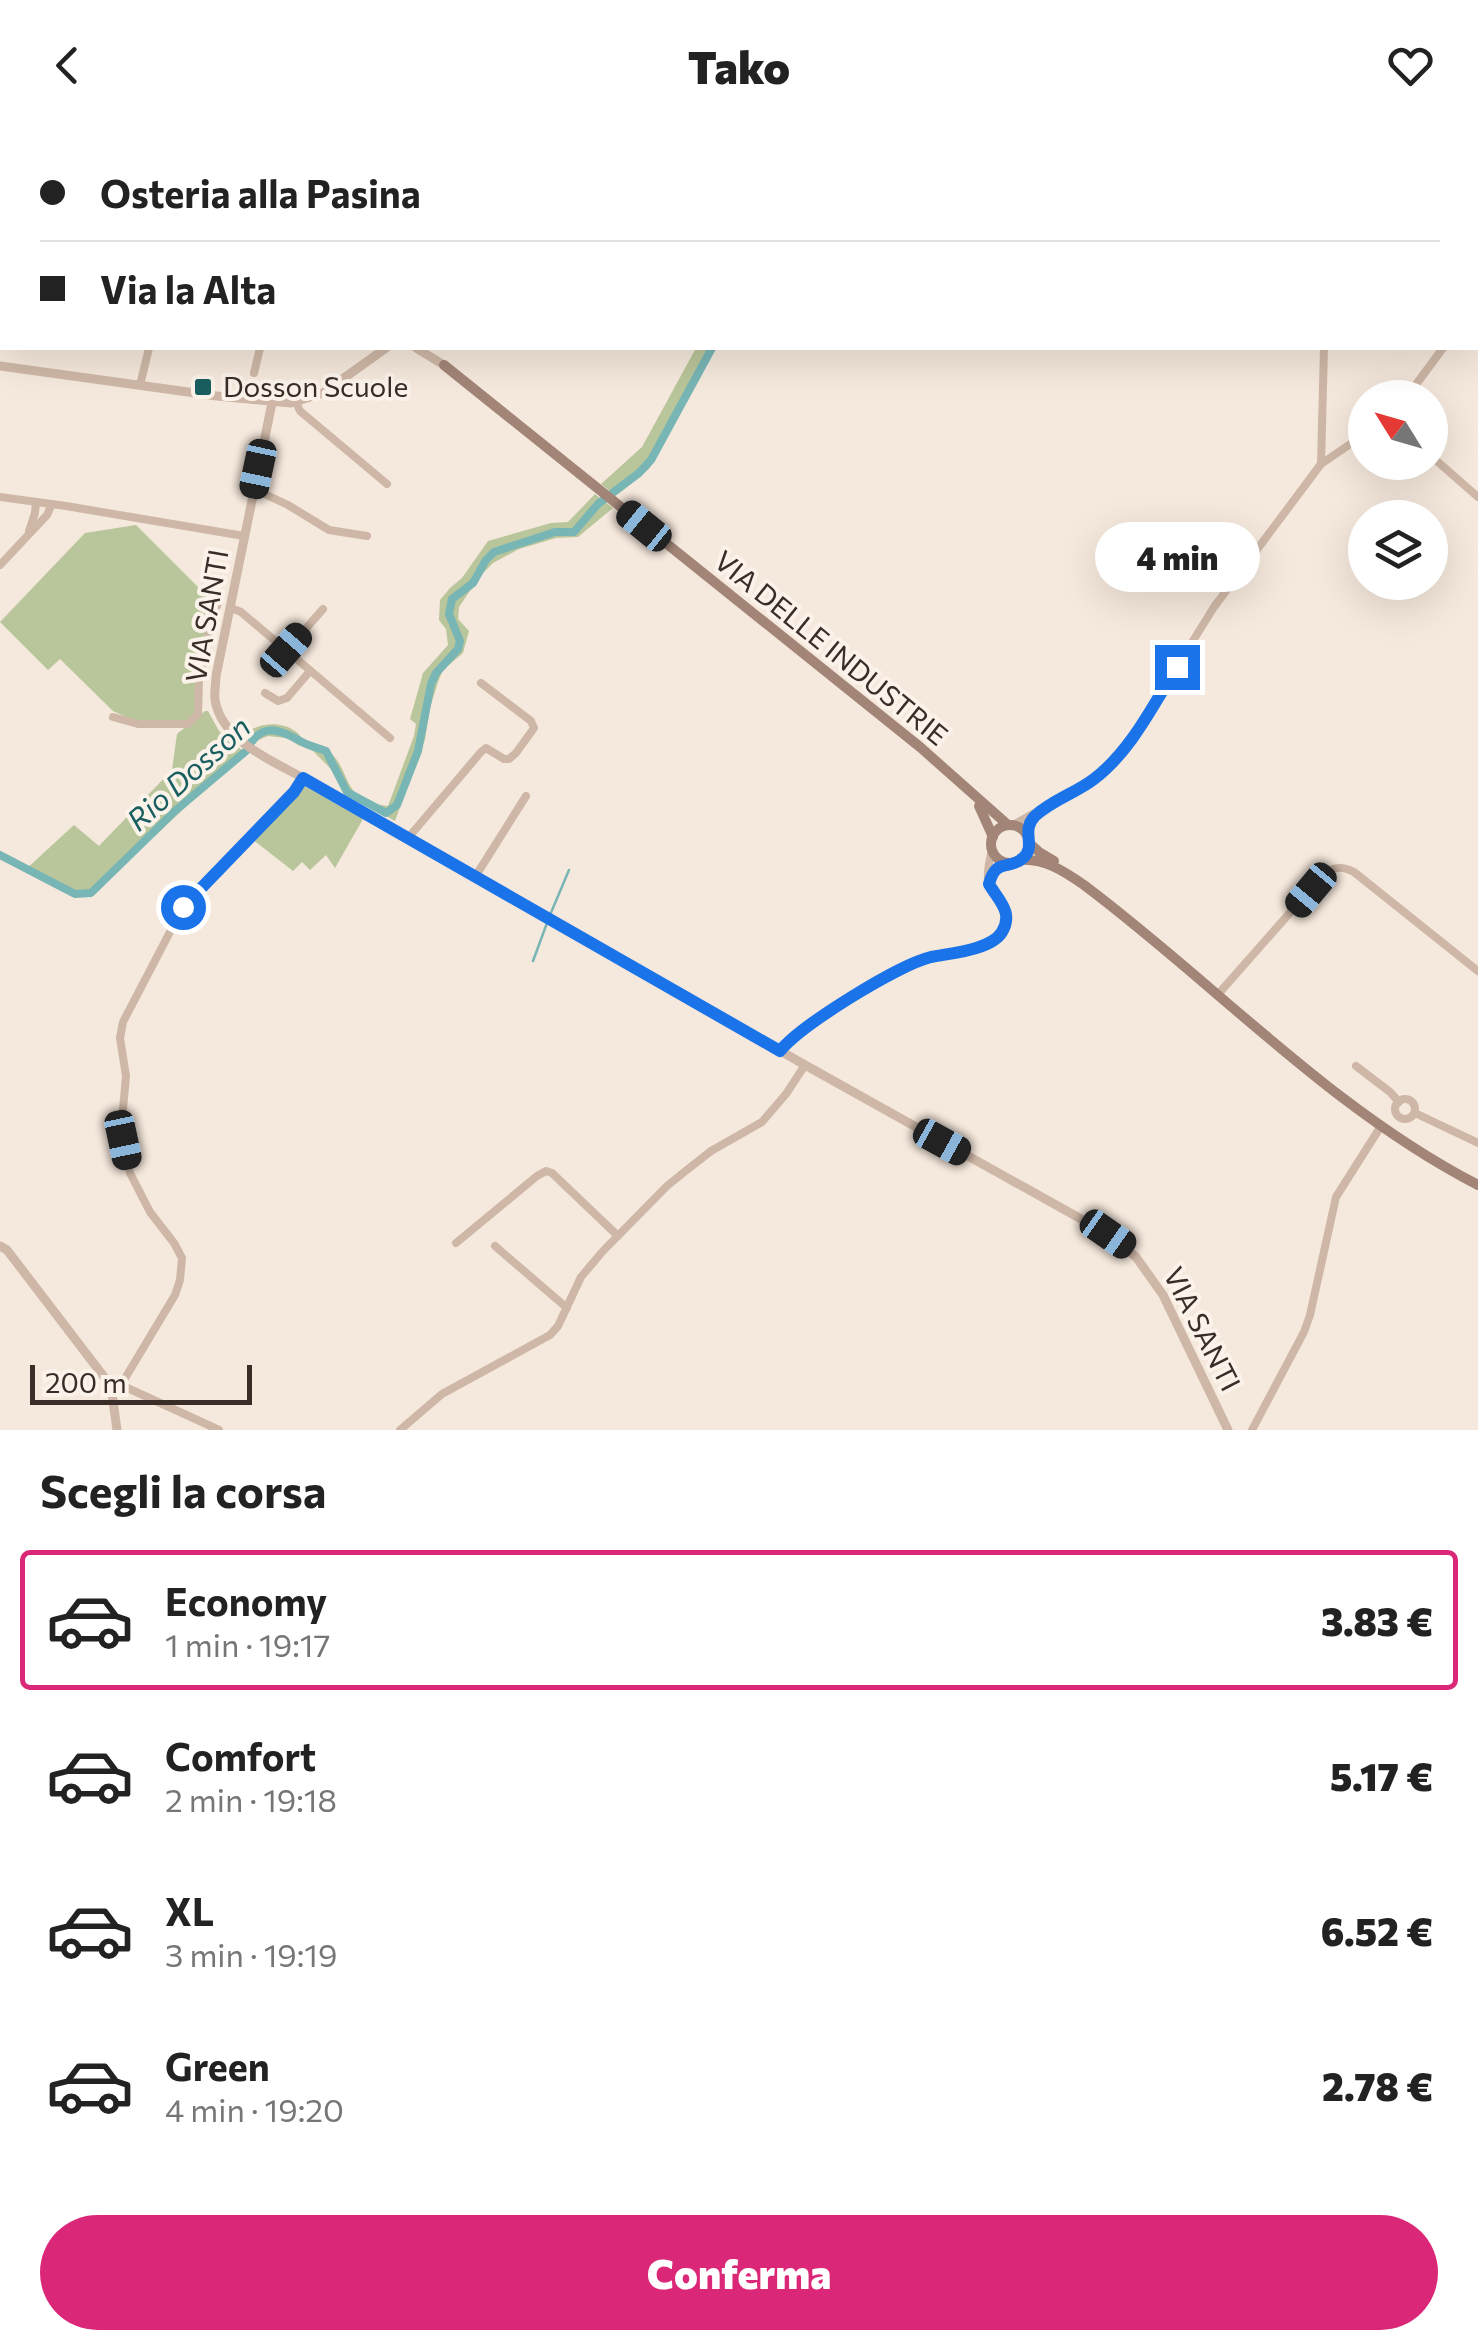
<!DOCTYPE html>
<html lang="it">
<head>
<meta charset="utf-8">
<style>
	body { margin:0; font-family:Commissioner,sans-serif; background:#f2f2f2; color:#222; height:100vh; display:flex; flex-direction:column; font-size:38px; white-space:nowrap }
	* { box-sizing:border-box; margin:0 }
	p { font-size:32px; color:#767676 }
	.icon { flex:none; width:55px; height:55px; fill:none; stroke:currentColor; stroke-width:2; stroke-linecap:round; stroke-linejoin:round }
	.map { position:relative; height:1300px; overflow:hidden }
	.sheet { display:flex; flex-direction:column; background:#fff; flex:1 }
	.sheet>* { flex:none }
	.hud { position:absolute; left:0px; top:0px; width:1480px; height:220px; box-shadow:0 10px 40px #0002; display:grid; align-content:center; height:220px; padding:0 40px; background:#fff }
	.needle { width:65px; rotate:307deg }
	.fabs { position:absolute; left:1348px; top:250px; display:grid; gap:20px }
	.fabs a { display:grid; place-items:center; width:100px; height:100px; border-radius:50%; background:#fff; box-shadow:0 10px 40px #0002; font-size:50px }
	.scale { position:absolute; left:30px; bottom:25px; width:222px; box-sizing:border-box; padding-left:10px; border:5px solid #3a2d28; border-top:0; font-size:28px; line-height:35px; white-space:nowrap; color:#3a2d28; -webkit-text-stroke:8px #fbf2e9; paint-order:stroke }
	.end { position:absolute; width:45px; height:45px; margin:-22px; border:12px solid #1a73e8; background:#fff; box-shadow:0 0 0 5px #fff }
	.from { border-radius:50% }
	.bubble { position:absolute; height:70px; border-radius:35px; background:#fff; box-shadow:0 10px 40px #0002; font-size:32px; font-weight:800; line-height:70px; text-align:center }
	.car { position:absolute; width:30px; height:60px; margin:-30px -15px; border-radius:12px; box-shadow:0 0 8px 2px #0007; background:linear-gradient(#222 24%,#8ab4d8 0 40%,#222 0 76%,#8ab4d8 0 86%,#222 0) }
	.hud b { display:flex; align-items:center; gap:35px; height:95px; font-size:38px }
	.hud b+b { border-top:2px solid #e0e0e0 }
	.hud i { width:25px; height:25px; background:#222 }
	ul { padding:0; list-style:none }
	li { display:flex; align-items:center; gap:30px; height:140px; margin:0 20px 15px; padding:0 20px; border:5px solid transparent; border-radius:10px }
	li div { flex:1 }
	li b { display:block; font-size:38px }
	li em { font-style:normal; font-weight:800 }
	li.active { border-color:#db2777 }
	li>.icon { width:90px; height:90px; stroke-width:1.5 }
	h2 { padding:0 40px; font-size:45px; line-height:120px }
	.action { display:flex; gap:20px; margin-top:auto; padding:20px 40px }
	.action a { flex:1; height:115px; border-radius:60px; background:#db2777; color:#fff; font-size:40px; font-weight:800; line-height:115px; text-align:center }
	header { display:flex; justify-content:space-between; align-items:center; height:130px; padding:0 40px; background:#fff; font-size:45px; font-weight:800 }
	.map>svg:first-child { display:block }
	.green { fill:#b9c59a }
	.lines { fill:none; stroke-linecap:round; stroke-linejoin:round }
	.stream { stroke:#78b5b5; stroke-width:2.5 }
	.canal { stroke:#78b5b5; stroke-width:8 }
	.minor { stroke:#ceb7a6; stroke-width:8 }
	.tertiary { stroke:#ceb7a6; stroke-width:9 }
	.secondary { stroke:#a28577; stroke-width:10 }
	.route { stroke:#1a73e8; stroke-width:12 }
	.poi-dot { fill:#195e60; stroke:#fbf2e9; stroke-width:4 }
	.labels { text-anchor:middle; stroke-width:8; stroke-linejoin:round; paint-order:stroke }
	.poi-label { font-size:28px; fill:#3a2d28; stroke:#fbf2e9; text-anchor:start }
	.street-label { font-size:28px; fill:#3a2d28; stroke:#fbf2e9 }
	.water-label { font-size:30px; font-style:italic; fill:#195e60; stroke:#fbf2e9 }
</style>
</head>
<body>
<header><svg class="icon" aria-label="back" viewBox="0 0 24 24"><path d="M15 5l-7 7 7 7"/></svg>Tako<svg class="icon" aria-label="heart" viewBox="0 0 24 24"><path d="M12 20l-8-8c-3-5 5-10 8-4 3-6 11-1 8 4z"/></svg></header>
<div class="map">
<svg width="1478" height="1300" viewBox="0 0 1478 1300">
	<rect width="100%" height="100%" fill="#f5e8dc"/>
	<!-- green -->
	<g class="green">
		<polygon points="696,218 716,218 649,339 615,365 601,354 642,317"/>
		<path d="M 595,364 L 613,378 L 578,407 L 556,408 L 519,419 L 493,433 L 480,446 L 459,477 L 458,489 L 469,501 L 463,523 L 443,540 L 438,552 L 430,578 L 425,609 L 395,691 L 345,663 L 331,639 L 311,619 L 298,615 L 287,608 L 268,606 L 254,612 L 244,605 C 256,593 280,590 295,601 C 301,605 300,608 307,611 C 315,615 321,613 328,620 C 354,643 339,670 388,676 L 414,606 L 416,594 L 410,589 L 423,543 L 448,515 L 446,499 L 439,490 L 440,470 L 450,458 L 462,448 L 488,411 L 551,393 L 568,392 Z"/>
		<polygon points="136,395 215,474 196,585 187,594 133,590 113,581 60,529 48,540 0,492 85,403"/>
		<polygon points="205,581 208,581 219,601 244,622 90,767 74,767 24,741 74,695 99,716 172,640 177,604"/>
		<polygon points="303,655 363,689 335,738 326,725 310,740 302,732 293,741 252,709"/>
	</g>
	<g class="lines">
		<!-- stream -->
		<g class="stream">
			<polyline points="550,785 569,740"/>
			<polyline points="533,831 547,793"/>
		</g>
		<!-- canal -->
		<g class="canal">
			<polyline points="861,2 863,0"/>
			<path d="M 0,725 L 75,764 L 91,763 L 175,681 L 246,621 C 261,591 278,599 302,612 C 309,616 319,618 326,621 L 347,662 L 386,683 L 397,675 L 418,621 L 431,554 L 436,543 L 458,519 L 460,511 L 449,484 L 452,469 L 473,453 L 486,430 L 494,422 L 555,402 L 574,402 L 598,374 L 639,343 L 651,330 L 712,218"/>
		</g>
		<!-- minor -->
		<g class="minor">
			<polyline points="1297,0 1297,2"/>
			<polyline points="0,44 2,46"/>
			<polyline points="254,243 260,218"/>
			<polyline points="140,255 149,218"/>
			<polyline points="1406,268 1443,218"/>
			<polyline points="296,272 300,281 387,354"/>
			<polyline points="1430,325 1478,367"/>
			<polyline points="1321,334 1365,304"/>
			<polyline points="254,359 288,375 329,400 367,406"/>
			<polyline points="0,367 66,376 244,406"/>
			<polyline points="29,401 35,383 36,372"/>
			<polyline points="0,435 47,385 52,374"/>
			<polyline points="231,478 241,482 390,608"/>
			<polyline points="286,521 323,479"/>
			<polyline points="265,563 278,571 287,568 310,541"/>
			<polyline points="113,587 138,594 188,594 198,584 199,550 213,485 220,469"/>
			<polyline points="1013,695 1092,651 1119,625 1140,596 1214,477 1321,334 1324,218"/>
			<polyline points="1027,704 1032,690 1042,681"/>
			<polyline points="408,708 481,622 486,618 504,629 509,629 516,623 534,598 531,591 481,553"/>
			<polyline points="475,747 526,666"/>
			<polyline points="990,749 994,741 1006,733"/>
			<path d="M 1221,861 L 1324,744 C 1334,736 1343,736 1354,742 L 1478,841"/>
			<path d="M 780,921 C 799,897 892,838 922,829 C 946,822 997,822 1005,796 C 1012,774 990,767 988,748 C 987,738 991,727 992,717"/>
			<polyline points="1356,936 1390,962 1399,972"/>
			<circle cx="1405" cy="979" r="10"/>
			<polyline points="1415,983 1478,1013"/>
			<polyline points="456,1113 537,1046 546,1041 552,1043 618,1106"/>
			<polyline points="495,1116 567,1178"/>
			<polyline points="121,1255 175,1165 180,1150 182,1128 174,1113 150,1082 130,1043 123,1010 122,990 126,946 120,908 123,892 183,777 294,662 303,648"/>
			<polyline points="121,1255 219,1300"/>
			<polyline points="400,1300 442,1264 550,1205 558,1196 581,1147 603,1121 667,1056 683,1043 711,1021 762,992 786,964 805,935"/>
			<polyline points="1252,1300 1304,1202 1310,1185 1336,1067 1381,996"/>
		</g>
		<!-- tertiary -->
		<g class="tertiary">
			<polyline points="219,0 221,2"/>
			<polyline points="592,2 594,0"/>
			<polyline points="416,218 444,235"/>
			<polyline points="0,236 217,266 291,273 323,263 386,218"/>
			<path d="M 272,273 L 216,546 C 216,553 214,562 215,570 C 222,611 271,630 303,648 L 805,935 L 1108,1104 L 1136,1127 L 1163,1165 L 1228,1300"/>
			<polyline points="0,1116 7,1120 111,1256 117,1300"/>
		</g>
		<!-- secondary -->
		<g class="secondary">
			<polyline points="444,235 920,617 1008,695"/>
			<polyline points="979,676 993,707"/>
			<circle cx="1010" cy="714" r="19"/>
			<polyline points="1029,713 1039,722 1054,731"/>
			<path d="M 1020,730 C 1044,728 1064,741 1084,755 C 1216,854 1329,978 1478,1055"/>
		</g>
	</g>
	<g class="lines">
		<!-- route -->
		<path class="route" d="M 183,777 L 294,662 L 303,648 L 780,921 C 801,895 898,835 931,827 C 951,823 991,820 1002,802 C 1014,782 998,770 989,754 C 996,727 1009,741 1023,728 C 1037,716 1020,701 1035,686 C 1052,670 1076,663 1094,649 C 1131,621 1153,575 1177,537"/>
	</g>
	<!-- markers -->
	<rect class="poi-dot" x="193" y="247" width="20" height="20" rx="5"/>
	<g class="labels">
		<!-- poi labels -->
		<g class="poi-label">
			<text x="223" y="267">Dosson Scuole</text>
		</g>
		<!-- street labels -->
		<g class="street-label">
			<text transform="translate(207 486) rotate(-80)" y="10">VIA SANTI</text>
			<text transform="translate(831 518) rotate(39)" y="10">VIA DELLE INDUSTRIE</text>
			<text transform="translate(1202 1199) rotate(63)" y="10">VIA SANTI</text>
		</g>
		<!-- water labels -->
		<g class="water-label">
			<text transform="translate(189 644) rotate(-42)" y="10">Rio Dosson</text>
		</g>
	</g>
</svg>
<div class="fabs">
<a><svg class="needle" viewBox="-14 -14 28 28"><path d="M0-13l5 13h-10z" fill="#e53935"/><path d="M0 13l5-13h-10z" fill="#767676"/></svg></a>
<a><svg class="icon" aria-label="layers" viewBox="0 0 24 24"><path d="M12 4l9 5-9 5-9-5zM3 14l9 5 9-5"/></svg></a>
</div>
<div class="scale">200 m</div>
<i class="end from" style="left:183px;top:777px"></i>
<i class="end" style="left:1177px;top:537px"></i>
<div class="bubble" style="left:1095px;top:392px;width:165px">4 min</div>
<i class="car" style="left:258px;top:339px;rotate:192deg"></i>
<i class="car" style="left:644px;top:396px;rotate:309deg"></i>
<i class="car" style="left:286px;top:520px;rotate:41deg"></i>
<i class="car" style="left:1311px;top:760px;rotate:220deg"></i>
<i class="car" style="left:123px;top:1010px;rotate:168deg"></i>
<i class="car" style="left:942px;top:1012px;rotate:119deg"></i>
<i class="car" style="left:1108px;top:1104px;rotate:125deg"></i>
<div class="hud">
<b><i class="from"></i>Osteria alla Pasina</b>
<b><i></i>Via la Alta</b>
</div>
</div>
<section class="sheet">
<h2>Scegli la corsa</h2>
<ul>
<li class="active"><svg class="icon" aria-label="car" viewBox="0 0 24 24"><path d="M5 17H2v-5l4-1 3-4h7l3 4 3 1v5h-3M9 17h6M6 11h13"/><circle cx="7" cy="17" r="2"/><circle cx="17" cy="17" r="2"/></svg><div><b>Economy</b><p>1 min · 19:17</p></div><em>3.83 €</em></li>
<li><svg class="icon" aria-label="car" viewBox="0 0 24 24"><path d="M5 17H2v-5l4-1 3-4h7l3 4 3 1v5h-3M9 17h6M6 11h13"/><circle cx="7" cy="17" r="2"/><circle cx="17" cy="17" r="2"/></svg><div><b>Comfort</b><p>2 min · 19:18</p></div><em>5.17 €</em></li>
<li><svg class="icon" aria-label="car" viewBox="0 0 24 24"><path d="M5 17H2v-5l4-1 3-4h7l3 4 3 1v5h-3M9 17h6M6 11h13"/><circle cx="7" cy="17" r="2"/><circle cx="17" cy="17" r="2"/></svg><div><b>XL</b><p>3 min · 19:19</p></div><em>6.52 €</em></li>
<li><svg class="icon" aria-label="car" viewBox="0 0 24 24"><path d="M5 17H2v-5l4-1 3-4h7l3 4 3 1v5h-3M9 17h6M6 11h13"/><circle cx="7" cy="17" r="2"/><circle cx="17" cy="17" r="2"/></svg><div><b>Green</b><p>4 min · 19:20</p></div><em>2.78 €</em></li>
</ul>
<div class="action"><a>Conferma</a></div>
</section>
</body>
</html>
